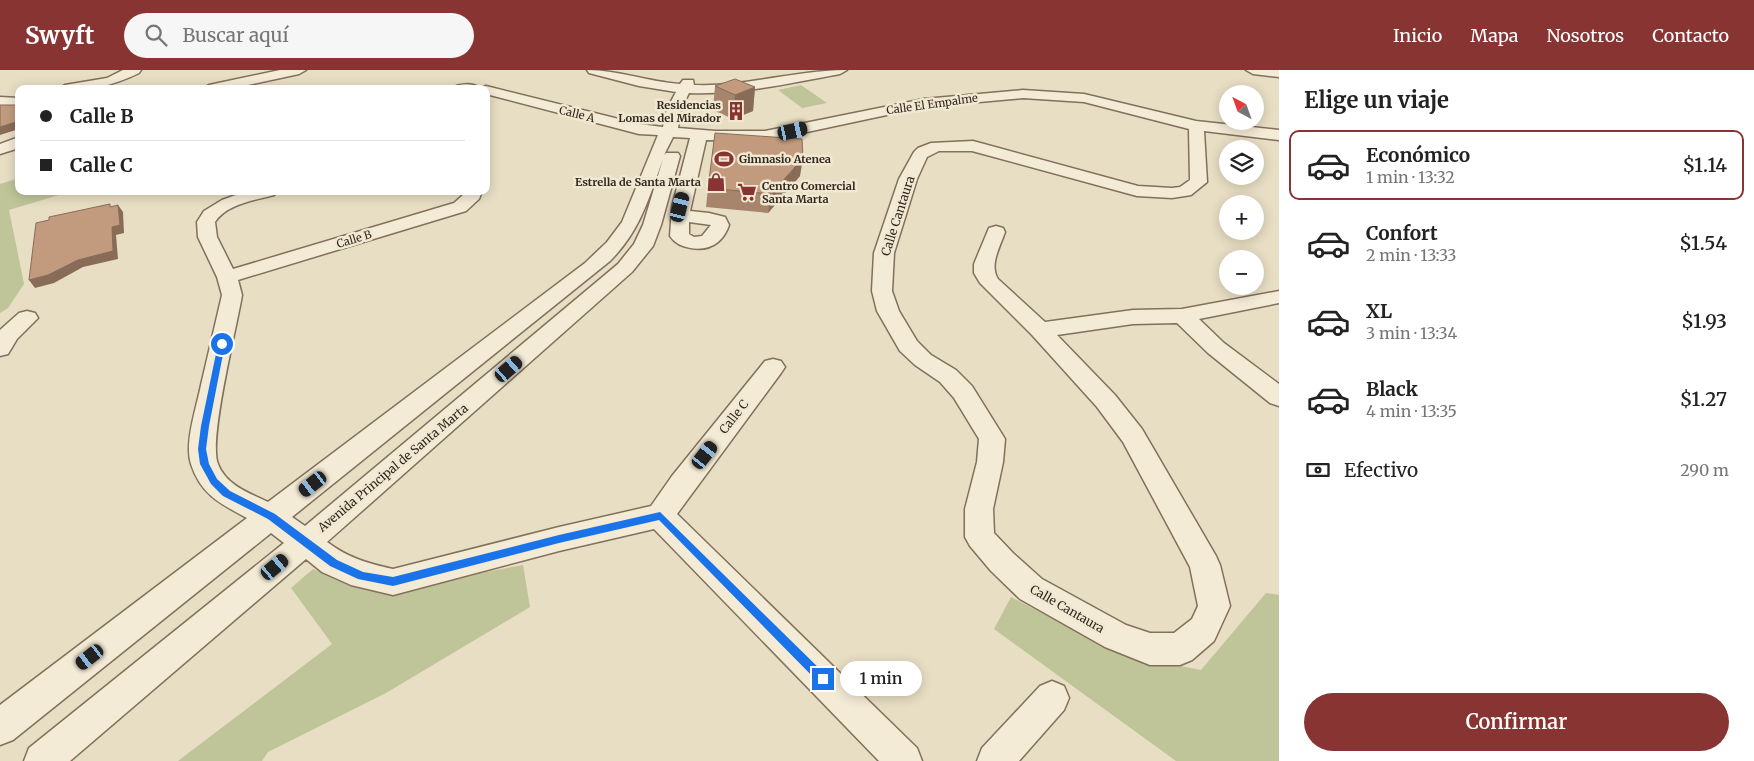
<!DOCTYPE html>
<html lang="es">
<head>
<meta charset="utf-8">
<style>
	body { margin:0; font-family:Merriweather,serif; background:#f6f6f6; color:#222; height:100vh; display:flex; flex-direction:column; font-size:19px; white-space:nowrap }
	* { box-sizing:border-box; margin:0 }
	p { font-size:16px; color:#767676 }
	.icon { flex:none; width:28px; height:28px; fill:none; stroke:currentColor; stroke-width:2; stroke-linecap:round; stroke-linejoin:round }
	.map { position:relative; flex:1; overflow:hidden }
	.sheet { display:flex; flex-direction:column; background:#fff; width:475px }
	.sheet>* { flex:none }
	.top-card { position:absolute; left:15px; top:15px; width:475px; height:110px; border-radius:10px; box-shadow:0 2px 12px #0003; display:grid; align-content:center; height:110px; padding:0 25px; background:#fff }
	.needle { width:32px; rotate:319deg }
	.fabs { position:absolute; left:1219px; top:15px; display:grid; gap:10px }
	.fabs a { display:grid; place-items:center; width:45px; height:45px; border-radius:50%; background:#fff; box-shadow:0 2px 12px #0003; font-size:25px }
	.end { position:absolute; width:22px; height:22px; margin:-11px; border:6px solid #1a73e8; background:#fff; box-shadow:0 0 0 2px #fff }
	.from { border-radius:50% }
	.bubble { position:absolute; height:35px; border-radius:18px; background:#fff; box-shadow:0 2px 12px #0003; font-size:16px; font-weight:600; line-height:35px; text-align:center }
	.car { position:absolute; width:15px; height:30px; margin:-15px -8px; border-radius:6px; box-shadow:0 0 4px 1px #0007; background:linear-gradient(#222 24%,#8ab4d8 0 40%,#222 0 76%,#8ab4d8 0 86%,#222 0) }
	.top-card b { display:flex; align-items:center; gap:18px; height:48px; font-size:19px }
	.top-card b+b { border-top:1px solid #e0e0e0 }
	.top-card i { width:12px; height:12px; background:#222 }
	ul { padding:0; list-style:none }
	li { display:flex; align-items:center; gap:15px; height:70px; margin:0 10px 8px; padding:0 15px; border:2px solid transparent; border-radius:10px }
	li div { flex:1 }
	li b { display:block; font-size:19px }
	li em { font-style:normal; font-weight:600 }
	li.on { border-color:#883433 }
	li>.icon { width:45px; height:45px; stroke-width:1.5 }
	h2 { padding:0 25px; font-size:22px; line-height:60px }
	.pay { display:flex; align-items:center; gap:12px; height:55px; padding:0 25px; font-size:19px }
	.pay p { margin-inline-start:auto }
	.action { display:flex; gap:10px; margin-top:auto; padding:10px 25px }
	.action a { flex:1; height:58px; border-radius:30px; background:#883433; color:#fff; font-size:20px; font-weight:600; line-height:58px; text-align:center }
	header { display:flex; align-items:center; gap:30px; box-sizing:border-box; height:70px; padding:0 25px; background:#883433; color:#fff }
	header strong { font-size:24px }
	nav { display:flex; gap:28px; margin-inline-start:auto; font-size:18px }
	.search { width:350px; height:45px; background:#f6f6f6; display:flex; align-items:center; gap:12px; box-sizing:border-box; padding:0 18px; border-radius:28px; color:#767676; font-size:19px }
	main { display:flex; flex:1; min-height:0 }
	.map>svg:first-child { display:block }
	.green { fill:#bfc599 }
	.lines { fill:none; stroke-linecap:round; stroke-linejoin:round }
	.minor-casing { stroke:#81705c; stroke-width:3 }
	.minor { fill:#f4ebd6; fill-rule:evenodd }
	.wall { fill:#a7856c }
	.shaded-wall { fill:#886c58 }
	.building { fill:#c29b7e; stroke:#886c58 }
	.route { fill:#1a73e8 }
	.labels { text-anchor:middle; stroke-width:5; stroke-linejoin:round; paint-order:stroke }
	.far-street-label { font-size:11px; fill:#32281f; stroke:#f1e8d2 }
	.far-poi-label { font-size:11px; font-weight:bold; fill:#32281f; stroke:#f1e8d2; text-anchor:end }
	.street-label { font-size:12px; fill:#32281f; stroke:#f1e8d2 }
</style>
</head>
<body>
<header>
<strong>Swyft</strong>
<div class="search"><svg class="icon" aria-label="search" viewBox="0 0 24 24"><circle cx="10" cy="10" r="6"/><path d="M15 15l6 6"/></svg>Buscar aquí</div>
<nav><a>Inicio</a><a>Mapa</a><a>Nosotros</a><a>Contacto</a></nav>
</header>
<main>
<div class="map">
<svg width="1279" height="691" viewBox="0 0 1279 691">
	<rect width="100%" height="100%" fill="#e8dec4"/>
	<!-- green -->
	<g class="green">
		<polygon points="801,15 827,33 802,38 778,20"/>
		<polygon points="19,108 19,121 72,121 9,140 24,214 8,238 0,243 0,114"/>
		<polygon points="523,495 530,537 386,623 268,682 262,691 178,691 332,574 291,518 313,499 376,522"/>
		<polygon points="1266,523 1279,525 1279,691 1176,691 994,559 1011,527 1120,584 1201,600"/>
	</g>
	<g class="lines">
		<!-- minor casing -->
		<g class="minor-casing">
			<g id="minor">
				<path d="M 123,0 L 141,0 L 139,3 C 108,18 92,19 58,19 L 65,15 L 107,8 Z"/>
				<polygon points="280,0 306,0 299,4 230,19 202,19 209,15"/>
				<path d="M 587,0 C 619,0 649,12 680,14 L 683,10 L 693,10 L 694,15 C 746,17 795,0 847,0 L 840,4 C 790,13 741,25 689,23 L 681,39 L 678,58 L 715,61 L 765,61 L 924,29 L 1023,20 L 1084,24 L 1196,51 L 1279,60 L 1279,70 L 1204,61 L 1207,112 L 1191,125 L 1185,126 L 1172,128 L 1137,126 L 972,81 L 939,81 L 927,87 L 917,109 L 894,183 L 892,221 L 899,241 L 917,271 L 931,285 L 956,300 L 972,316 L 1005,369 L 1003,392 L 993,439 L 994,463 L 1013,483 L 1042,509 L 1126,555 L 1150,563 L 1174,563 L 1192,549 L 1198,536 L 1190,497 L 1123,372 L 1097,337 L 1032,265 L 980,213 L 974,203 L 974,194 L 989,158 L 996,156 L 1003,158 L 1005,162 C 1000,177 989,195 998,209 L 1045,252 L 1133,240 L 1182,239 L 1279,221 L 1279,233 L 1199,249 L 1224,273 L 1279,314 L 1279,336 L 1270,333 L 1208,283 L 1177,253 L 1133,254 L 1057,265 L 1115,325 L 1142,359 L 1216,486 L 1220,495 L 1230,536 L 1214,571 L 1192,590 L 1180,595 L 1150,595 L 1105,577 L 1020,529 L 991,501 L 970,476 L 965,467 L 965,439 L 977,392 L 979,369 L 954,328 L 940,312 L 915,295 L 900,281 L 877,241 L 872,221 L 874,183 L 899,109 L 914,82 L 918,78 L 931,73 L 973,71 L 1138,116 L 1172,118 L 1180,117 L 1190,110 L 1189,59 L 1084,32 L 1023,28 L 924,37 L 765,71 L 706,70 L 690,141 L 709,143 L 725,147 L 729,155 C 727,161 723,168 718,172 C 705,183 679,180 670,166 L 672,137 L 690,68 L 673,67 L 664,85 L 666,83 L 678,83 L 680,86 L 661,155 L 653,176 L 632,202 L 327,472 C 349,488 366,493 393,499 L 559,457 L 651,436 L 672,406 L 765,291 L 773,289 L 781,291 L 785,297 L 781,303 L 677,444 L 917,678 L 922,691 L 879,691 L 654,459 L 559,481 L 393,525 L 351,515 L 322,502 L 306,489 L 70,691 L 24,691 L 29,678 L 284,473 L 271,463 L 13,670 L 0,675 L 0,635 L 247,448 C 221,434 201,425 191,394 C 184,373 197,336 201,315 C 208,285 215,255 222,225 L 217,207 L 198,167 L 197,152 L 204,141 L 222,130 L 247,121 L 277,121 L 274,125 C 256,130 226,134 215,152 L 217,167 L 233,199 L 454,133 L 464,124 L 464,121 L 482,121 L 479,129 L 466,141 L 238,210 L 242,225 C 237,256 208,371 218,394 C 226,415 249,423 268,432 L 585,193 L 607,172 L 622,152 L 658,65 L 639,64 L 486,24 L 486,19 L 451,19 C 458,13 473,13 480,18 L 486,16 L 639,54 L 663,57 L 667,39 L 676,22 L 639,16 L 589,3 ZM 663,89 L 643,155 L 634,174 L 618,194 L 305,456 L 292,447 L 610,191 C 640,161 649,128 663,89 ZM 689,152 L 711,155 L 702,166 L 694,167 L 689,164 Z"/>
				<polygon points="1246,0 1279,0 1279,7 1253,4"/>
				<polygon points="0,27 19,28 19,36 0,35"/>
				<polygon points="19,67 19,78 0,84 0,74"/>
				<polygon points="27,241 35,243 38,248 17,269 8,284 0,286 0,260 19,243"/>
				<polygon points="1052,611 1064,616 1069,628 1064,640 1019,691 977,691 982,678 1040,616"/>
			</g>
		</g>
		<!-- minor -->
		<use href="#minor" class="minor"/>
	</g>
	<!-- wall -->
	<g class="wall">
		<polygon points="715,16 755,17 753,41 733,49 713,40"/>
		<polygon points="800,106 768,143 706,137 708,118"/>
	</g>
	<!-- shaded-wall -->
	<g class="shaded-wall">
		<polygon points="755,17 753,41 733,49 735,25"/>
		<polygon points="19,51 19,59 0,65 0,57"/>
		<polygon points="803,88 800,106 768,143 771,124"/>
		<polygon points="118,135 123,142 124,163 116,165 118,189 83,197 54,213 35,218 29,210 112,157"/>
	</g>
	<!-- building -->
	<g class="building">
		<polygon points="735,9 755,17 735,25 715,16"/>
		<polygon points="0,35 19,35 19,51 0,57"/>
		<polygon points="715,63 802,69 803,88 771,124 708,118"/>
		<polygon points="110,134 110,137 118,135 120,155 112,157 113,181 78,190 48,205 29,210 36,153 49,150 49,147"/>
	</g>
	<!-- route -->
	<polygon class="route" points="222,272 225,274 209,356 206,379 209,394 217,409 230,421 275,444 337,490 363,502 393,507 559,465 660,442 827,606 829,609 827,613 823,615 819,613 659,450 559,473 393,516 358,509 330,496 268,449 223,426 211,414 200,394 198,379 201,356 218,274"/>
	<!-- icons -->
	<defs>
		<g id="building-bare" transform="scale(1.5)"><path d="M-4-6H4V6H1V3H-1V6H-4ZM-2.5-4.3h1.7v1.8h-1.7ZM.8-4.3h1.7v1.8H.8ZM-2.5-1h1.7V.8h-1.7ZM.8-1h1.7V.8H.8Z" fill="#883433" stroke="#f1e8d2" stroke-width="2.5" paint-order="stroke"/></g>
		<g id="stadium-bare" transform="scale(1.5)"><path d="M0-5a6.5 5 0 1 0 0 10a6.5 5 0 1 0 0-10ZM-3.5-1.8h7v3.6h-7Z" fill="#883433" stroke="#f1e8d2" stroke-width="2.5" paint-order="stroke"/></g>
		<g id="shop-bare" transform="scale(1.5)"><path d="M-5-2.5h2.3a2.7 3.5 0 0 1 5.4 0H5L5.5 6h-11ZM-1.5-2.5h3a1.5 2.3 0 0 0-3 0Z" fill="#883433" stroke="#f1e8d2" stroke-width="2.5" paint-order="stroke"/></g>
		<g id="supermarket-bare" transform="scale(1.5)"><path d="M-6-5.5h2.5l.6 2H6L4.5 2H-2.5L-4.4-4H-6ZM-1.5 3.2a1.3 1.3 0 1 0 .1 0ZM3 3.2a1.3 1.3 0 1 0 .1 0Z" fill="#883433" stroke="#f1e8d2" stroke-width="2.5" paint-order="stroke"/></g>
	</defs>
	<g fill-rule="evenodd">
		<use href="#building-bare" x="736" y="41"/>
		<use href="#stadium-bare" x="724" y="89"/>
		<use href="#shop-bare" x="716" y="112"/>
		<use href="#supermarket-bare" x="747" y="122"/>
	</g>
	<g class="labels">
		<!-- far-street labels -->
		<g class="far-street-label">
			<text transform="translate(932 34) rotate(-8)" y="4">Calle El Empalme</text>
			<text transform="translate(577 44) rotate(14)" y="4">Calle A</text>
			<text transform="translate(354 169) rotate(-17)" y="4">Calle B</text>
		</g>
		<!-- far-poi labels -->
		<g class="far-poi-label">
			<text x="721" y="39">Residencias<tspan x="721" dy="13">Lomas del Mirador</tspan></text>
			<text x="739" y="93" text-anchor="start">Gimnasio Atenea</text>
			<text x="701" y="116">Estrella de Santa Marta</text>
			<text x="762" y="120" text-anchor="start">Centro Comercial<tspan x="762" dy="13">Santa Marta</tspan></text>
		</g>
		<!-- street labels -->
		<g class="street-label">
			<text transform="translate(898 146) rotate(-72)" y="4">Calle Cantaura</text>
			<text transform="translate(734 347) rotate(-52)" y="4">Calle C</text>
			<text transform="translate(393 398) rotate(-40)" y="4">Avenida Principal de Santa Marta</text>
			<text transform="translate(1067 539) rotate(30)" y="4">Calle Cantaura</text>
		</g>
	</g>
</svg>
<div class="fabs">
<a><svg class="needle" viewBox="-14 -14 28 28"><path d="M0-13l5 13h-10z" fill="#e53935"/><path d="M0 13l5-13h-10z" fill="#767676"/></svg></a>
<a><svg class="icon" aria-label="layers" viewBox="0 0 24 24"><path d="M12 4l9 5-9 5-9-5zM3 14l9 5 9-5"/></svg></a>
<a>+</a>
<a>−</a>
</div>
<i class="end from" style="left:222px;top:274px"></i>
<i class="end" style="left:823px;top:609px"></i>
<div class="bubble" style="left:840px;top:591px;width:82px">1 min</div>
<i class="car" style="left:793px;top:61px;rotate:77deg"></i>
<i class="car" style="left:680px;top:137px;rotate:14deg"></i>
<i class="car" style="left:509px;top:299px;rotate:49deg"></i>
<i class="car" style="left:705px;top:385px;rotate:38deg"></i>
<i class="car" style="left:313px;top:414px;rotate:232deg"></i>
<i class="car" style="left:275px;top:497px;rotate:50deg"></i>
<i class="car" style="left:90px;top:587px;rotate:232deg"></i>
<div class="top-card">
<b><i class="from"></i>Calle B</b>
<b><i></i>Calle C</b>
</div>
</div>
<section class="sheet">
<h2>Elige un viaje</h2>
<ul>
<li class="on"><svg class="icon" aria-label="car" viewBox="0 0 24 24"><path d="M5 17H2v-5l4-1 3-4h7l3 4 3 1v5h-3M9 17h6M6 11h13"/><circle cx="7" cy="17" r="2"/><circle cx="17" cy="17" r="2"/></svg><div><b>Económico</b><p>1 min · 13:32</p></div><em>$1.14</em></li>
<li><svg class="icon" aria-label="car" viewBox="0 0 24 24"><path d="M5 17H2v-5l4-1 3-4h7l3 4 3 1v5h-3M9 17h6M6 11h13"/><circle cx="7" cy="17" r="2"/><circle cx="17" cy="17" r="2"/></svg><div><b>Confort</b><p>2 min · 13:33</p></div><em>$1.54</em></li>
<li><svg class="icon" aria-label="car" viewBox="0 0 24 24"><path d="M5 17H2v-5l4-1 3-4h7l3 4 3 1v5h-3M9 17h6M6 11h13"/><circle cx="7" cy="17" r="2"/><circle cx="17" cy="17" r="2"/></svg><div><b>XL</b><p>3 min · 13:34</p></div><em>$1.93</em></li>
<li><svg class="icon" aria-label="car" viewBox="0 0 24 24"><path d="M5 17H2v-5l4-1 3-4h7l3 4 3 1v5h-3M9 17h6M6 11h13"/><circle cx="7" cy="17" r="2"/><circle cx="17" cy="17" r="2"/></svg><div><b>Black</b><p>4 min · 13:35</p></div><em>$1.27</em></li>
</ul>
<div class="pay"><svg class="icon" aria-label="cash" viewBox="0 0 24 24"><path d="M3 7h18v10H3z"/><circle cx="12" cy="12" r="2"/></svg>Efectivo<p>290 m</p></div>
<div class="action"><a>Confirmar</a></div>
</section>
</main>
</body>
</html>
